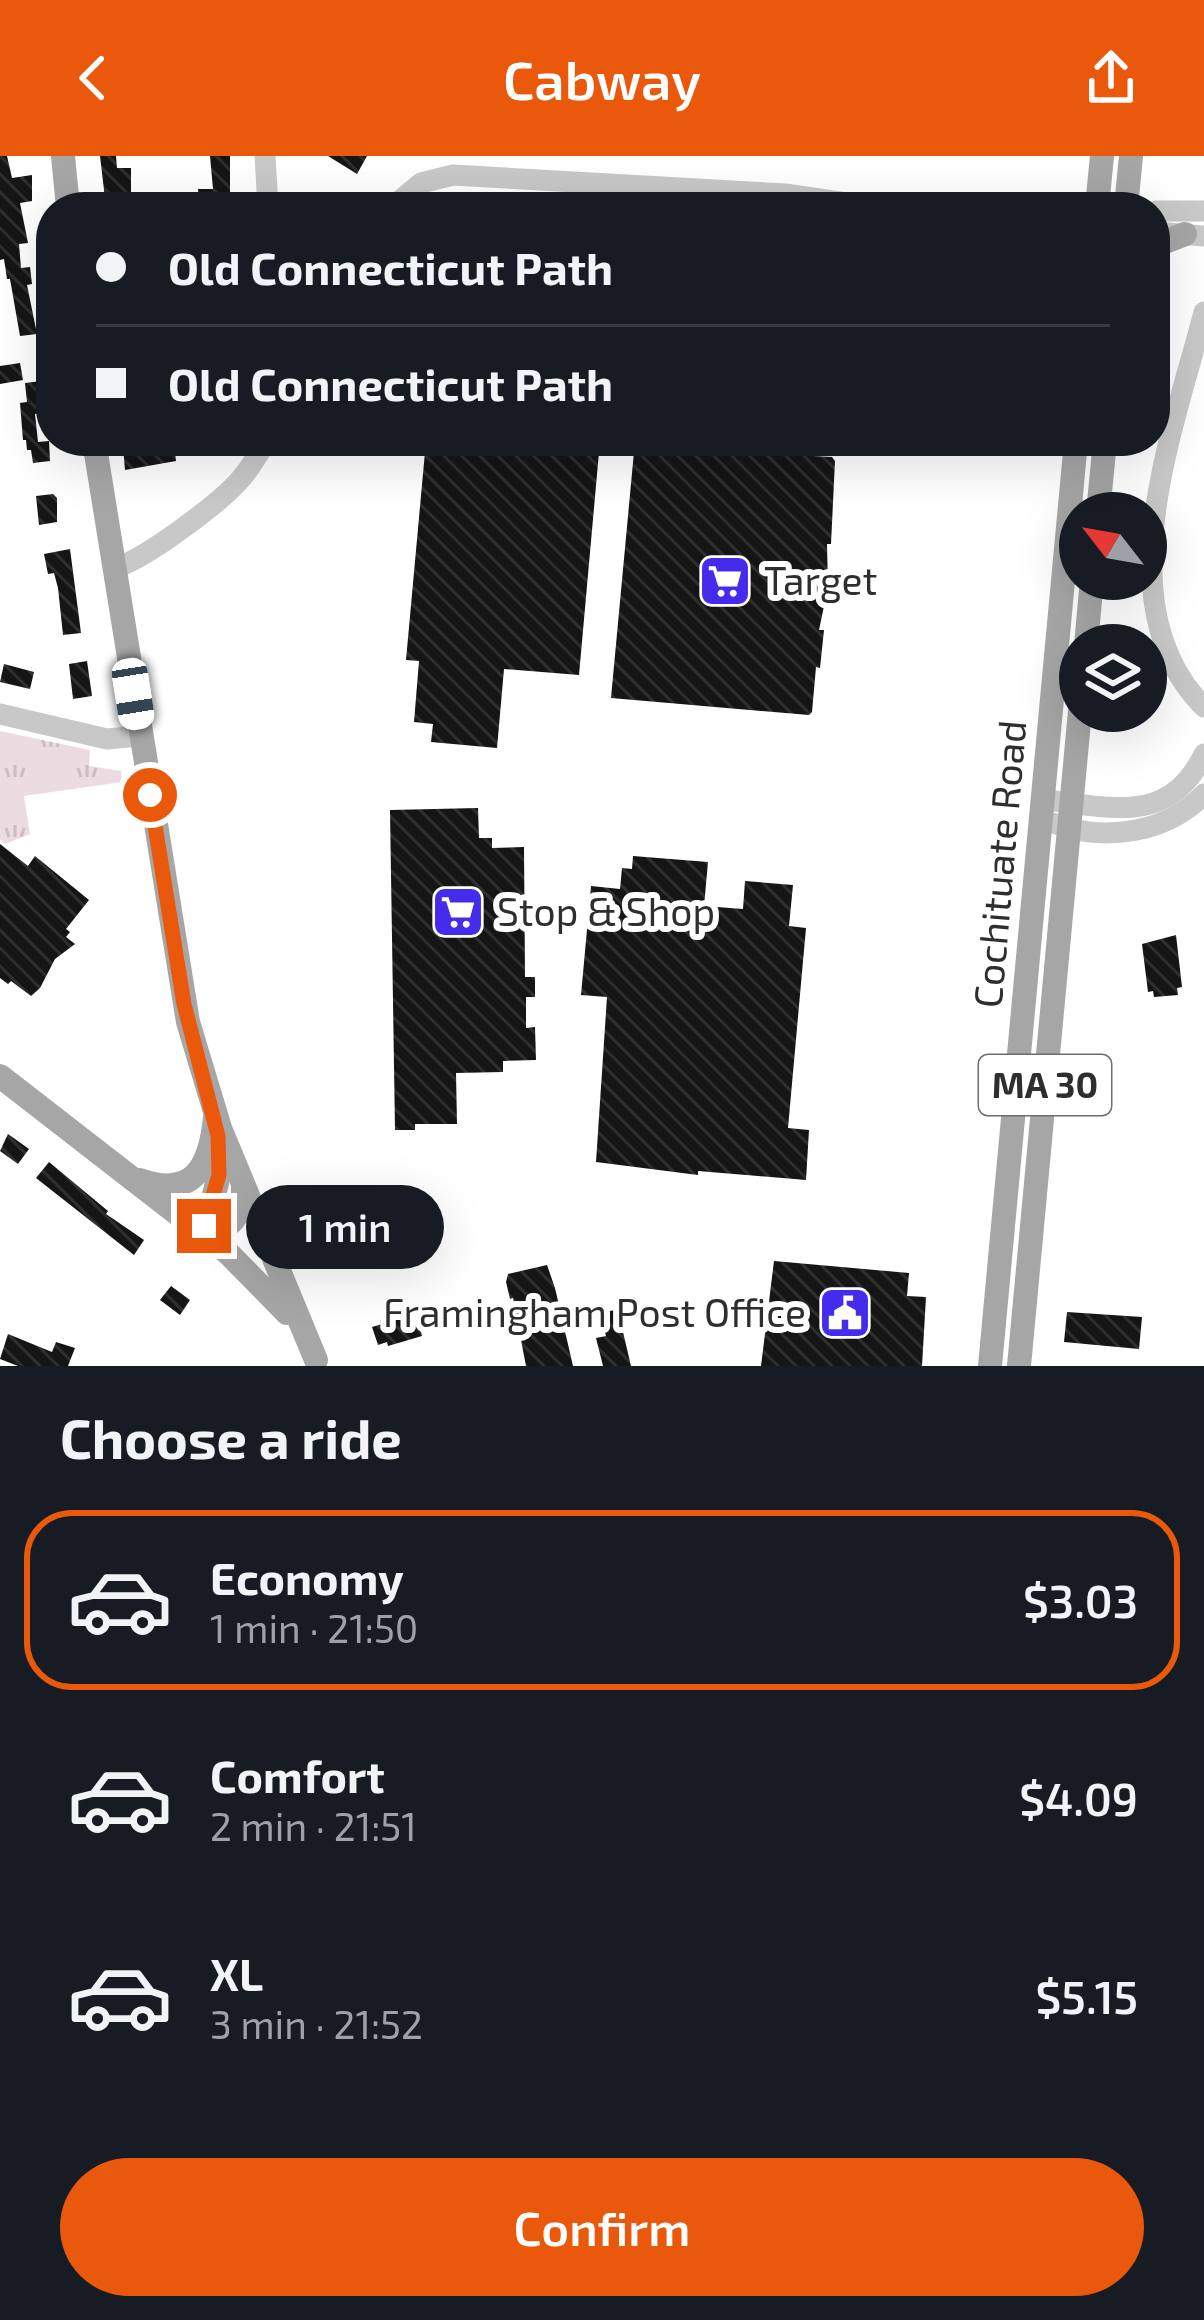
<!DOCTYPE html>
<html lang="en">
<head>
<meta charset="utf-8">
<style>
	body { margin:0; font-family:"Exo 2",sans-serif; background:#242831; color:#f1f3f6; height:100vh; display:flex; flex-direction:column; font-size:45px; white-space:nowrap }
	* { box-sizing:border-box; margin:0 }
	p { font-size:39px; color:#9ea1a6 }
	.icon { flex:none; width:66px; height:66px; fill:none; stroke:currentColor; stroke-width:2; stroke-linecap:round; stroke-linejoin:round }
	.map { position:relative; height:1210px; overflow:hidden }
	.side { display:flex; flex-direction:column; background:#171b24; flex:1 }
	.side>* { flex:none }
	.top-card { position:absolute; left:36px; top:36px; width:1134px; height:264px; border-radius:48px; box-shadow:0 12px 48px #0002; display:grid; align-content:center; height:264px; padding:0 60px; background:#171b24 }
	.needle { width:78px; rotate:301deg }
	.controls { position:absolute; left:1059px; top:336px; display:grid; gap:24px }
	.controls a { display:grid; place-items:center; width:108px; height:108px; border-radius:50%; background:#171b24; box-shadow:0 12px 48px #0002; font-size:60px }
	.end { position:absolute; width:54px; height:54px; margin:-27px; border:15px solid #ea580c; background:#fff; box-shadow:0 0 0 6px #fff }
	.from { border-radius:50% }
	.bubble { position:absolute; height:84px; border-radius:42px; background:#171b24; box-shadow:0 12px 48px #0002; font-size:39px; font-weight:600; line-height:84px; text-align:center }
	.car { position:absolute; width:36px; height:72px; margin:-36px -18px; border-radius:15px; box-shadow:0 0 9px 3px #0007; background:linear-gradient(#fff 24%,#345 0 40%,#fff 0 76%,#345 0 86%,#fff 0) }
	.top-card b { display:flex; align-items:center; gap:42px; height:114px; font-size:45px }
	.top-card b+b { border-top:3px solid #363941 }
	.top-card i { width:30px; height:30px; background:#f1f3f6 }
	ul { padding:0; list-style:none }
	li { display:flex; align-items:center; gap:36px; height:180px; margin:0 24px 18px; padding:0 36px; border:6px solid transparent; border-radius:48px }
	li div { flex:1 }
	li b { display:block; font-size:45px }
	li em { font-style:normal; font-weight:600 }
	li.active { border-color:#ea580c }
	li>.icon { width:108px; height:108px; stroke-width:1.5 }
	h2 { padding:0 60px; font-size:54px; line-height:144px }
	.primary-button { display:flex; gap:24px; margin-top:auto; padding:24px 60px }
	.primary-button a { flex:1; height:138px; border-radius:72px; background:#ea580c; color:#fff; font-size:48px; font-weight:600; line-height:138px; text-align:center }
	header { display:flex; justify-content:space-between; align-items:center; height:156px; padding:0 60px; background:#ea580c; color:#fff; font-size:54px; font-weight:600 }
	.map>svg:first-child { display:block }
	.grass { fill:url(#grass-tufts) }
	.building { fill:url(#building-back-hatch) }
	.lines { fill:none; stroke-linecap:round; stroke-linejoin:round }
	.minor { stroke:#c8c8c8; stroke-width:21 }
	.major { stroke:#a6a6a6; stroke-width:24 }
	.route { stroke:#ea580c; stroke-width:15 }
	.labels { text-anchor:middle; stroke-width:12; stroke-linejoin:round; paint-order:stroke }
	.shield { fill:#fff; stroke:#6d6d6d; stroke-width:3 }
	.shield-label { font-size:36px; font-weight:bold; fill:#2e2e2e }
	.poi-label { font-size:39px; fill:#2e2e2e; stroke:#fff; text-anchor:start }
	.street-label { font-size:39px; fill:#2e2e2e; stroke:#fff }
</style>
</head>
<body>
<header><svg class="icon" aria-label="back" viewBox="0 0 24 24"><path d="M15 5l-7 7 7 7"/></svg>Cabway<svg class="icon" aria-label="share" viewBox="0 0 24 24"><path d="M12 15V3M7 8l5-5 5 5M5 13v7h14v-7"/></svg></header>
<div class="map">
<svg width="1204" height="1210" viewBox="0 0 1204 1210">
	<defs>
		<pattern id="grass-tufts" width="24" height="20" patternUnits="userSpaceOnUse" patternTransform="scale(3)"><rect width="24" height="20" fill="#ecdce1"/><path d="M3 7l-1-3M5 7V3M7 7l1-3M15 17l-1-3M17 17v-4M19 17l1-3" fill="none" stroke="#cbbdc1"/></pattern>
		<pattern id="building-back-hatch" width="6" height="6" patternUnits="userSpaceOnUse" patternTransform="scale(3)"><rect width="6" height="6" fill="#151515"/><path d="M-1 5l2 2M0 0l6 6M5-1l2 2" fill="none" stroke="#2f2f2f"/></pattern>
	</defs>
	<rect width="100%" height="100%" fill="#fff"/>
	<!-- grass -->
	<polygon class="grass" points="0,575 90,594 89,610 121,615 122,626 24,640 30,678 5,688 0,683"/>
	<!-- building -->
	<g class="building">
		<polygon points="0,0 7,0 12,22 32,19 32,45 20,47 28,87 19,88 21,112 30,111 32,128 27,129 37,178 20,180 10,123 7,123 4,103 0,104"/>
		<polygon points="100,0 116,0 117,12 131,12 131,51 106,51"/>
		<polygon points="210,0 230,0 230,49 199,50 198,33 213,33"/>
		<polygon points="328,0 367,0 357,18"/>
		<polygon points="20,207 23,224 0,228 0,210"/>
		<polygon points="42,225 45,257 35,258 38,286 49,285 50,305 33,307 31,294 27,294 26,284 23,284 20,247 27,246 25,227"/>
		<polygon points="426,285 600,285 579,519 504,513 497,592 431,586 433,568 414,566 419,505 406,504"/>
		<polygon points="635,285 814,285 813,300 832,301 835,305 831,388 827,388 828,431 819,474 824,474 820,512 816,511 812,556 809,559 611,542"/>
		<polygon points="174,286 176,305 125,314 123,291"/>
		<polygon points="53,338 57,342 57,366 39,369 36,340"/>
		<polygon points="70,393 81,477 63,479 58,432 54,417 48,418 44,398"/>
		<polygon points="87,505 92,540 73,543 69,508"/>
		<polygon points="4,508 34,516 30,533 0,526"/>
		<polygon points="478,652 479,682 492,682 492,692 524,691 525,821 535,821 535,841 526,841 526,872 535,871 536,904 503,905 503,916 456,917 457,968 415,968 415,974 395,974 390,654"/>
		<polygon points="0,688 28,710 35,700 89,744 66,773 70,776 66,781 75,788 55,803 40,832 31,840 11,825 8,828 0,822"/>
		<polygon points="633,700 708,706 704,750 743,753 745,725 793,729 789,770 806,772 788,972 809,974 806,1024 698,1015 698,1019 596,1006 607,841 581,839 591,730 620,733 622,712 632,713"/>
		<polygon points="1176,779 1182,831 1177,832 1178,839 1154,841 1153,835 1148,836 1142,788"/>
		<polygon points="8,978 29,993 18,1008 0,995"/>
		<polygon points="49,1006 108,1055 106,1058 144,1084 134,1099 36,1022"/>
		<polygon points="774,1105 909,1117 907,1140 926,1141 922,1210 761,1210"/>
		<polygon points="547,1109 555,1132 573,1210 526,1210 513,1142 510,1143 506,1126 508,1118"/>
		<polygon points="171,1130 190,1144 180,1159 160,1144"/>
		<polygon points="433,1148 439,1170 421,1176 422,1180 388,1190 387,1186 378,1189 372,1171 382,1168 380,1164"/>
		<polygon points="615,1154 623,1176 631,1210 603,1210 596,1182 606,1180 600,1157"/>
		<polygon points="1067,1156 1142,1161 1139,1193 1064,1186"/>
		<polygon points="8,1178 52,1196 56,1186 75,1192 68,1210 18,1210 0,1203"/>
	</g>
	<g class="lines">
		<!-- minor -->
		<g class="minor">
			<polyline points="265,0 268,51"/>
			<polyline points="392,51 421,27 453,19 785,38 874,51"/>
			<polyline points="1155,55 1204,55"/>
			<polyline points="1155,76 1204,80"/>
			<path d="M 1204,156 C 1174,274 1103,450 1204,551"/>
			<path d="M 114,412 C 143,405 218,348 239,325 C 250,313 258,299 266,285"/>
			<polyline points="0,558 107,583 140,580"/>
			<path d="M 1054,645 C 1117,653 1171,666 1204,598"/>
			<path d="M 1053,667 C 1103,686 1166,678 1204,638"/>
		</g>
		<!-- major -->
		<g class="major">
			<polyline points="63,0 68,51"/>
			<polyline points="1097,51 1102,0"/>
			<polyline points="1126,51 1131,0"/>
			<polyline points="1155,90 1185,78"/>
			<polyline points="94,285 188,866 220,972 316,1204"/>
			<polyline points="1098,357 1105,285"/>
			<polyline points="1086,489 1092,423"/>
			<polyline points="0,920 228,1097 287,1157"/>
			<path d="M 140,1024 C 194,1043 210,1010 215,962"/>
			<polyline points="204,1078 219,1019 218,986"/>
			<path d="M 204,1078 C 231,1075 244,1057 243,1030"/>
			<polyline points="990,1210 1076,285"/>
			<polyline points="1019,1210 1080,555"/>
		</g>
	</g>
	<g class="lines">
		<!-- route -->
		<polyline class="route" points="150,639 184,848 218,980 219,1019 204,1070"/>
	</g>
	<!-- icons -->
	<defs>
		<g id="supermarket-square" transform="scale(2.7)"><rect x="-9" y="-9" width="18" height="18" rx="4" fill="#452beb" stroke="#fff"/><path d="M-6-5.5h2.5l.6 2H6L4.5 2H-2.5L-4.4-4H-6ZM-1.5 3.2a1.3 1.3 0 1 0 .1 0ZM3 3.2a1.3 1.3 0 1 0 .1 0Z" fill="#fff"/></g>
		<g id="civic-square" transform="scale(2.7)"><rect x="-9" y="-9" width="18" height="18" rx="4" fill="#452beb" stroke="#fff"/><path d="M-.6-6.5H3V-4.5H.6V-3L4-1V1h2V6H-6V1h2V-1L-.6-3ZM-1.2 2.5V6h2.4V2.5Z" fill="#fff"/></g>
	</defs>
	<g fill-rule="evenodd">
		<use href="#supermarket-square" x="725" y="425"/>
		<use href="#supermarket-square" x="458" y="756"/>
		<use href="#civic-square" x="845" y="1157"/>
	</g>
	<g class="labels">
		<!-- shield labels -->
		<rect class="shield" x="979" y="899" width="132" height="60" rx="9"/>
		<g class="shield-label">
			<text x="1045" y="942">MA 30</text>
		</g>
		<!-- poi labels -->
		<g class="poi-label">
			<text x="764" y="439">Target</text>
			<text x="497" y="770">Stop &amp; Shop</text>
			<text x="806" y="1171" text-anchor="end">Framingham Post Office</text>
		</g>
		<!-- street labels -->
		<g class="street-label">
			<text transform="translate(1000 708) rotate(-85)" y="14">Cochituate Road</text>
		</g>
	</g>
</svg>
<div class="controls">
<a><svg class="needle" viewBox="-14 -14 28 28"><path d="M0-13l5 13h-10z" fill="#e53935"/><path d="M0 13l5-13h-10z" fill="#9ea1a6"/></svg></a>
<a><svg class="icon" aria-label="layers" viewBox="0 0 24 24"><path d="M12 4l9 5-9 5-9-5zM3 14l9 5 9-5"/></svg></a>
</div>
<i class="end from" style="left:150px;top:639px"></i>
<i class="end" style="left:204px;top:1070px"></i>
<div class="bubble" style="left:246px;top:1029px;width:198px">1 min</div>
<i class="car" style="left:133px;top:538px;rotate:171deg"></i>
<div class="top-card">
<b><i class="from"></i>Old Connecticut Path</b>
<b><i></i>Old Connecticut Path</b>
</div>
</div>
<section class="side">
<h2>Choose a ride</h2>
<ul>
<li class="active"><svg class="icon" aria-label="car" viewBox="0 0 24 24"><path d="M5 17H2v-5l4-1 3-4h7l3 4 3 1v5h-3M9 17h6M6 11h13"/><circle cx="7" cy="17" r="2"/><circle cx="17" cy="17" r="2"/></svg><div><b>Economy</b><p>1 min · 21:50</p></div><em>$3.03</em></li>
<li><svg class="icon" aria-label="car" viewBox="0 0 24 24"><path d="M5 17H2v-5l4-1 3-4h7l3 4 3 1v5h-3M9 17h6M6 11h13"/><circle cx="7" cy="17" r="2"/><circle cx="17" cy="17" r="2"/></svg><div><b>Comfort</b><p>2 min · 21:51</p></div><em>$4.09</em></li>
<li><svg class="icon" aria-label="car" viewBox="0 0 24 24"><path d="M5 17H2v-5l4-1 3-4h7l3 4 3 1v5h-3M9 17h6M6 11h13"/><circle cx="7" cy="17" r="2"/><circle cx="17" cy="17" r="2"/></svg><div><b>XL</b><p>3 min · 21:52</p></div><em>$5.15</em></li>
</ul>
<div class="primary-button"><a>Confirm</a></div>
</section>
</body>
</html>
